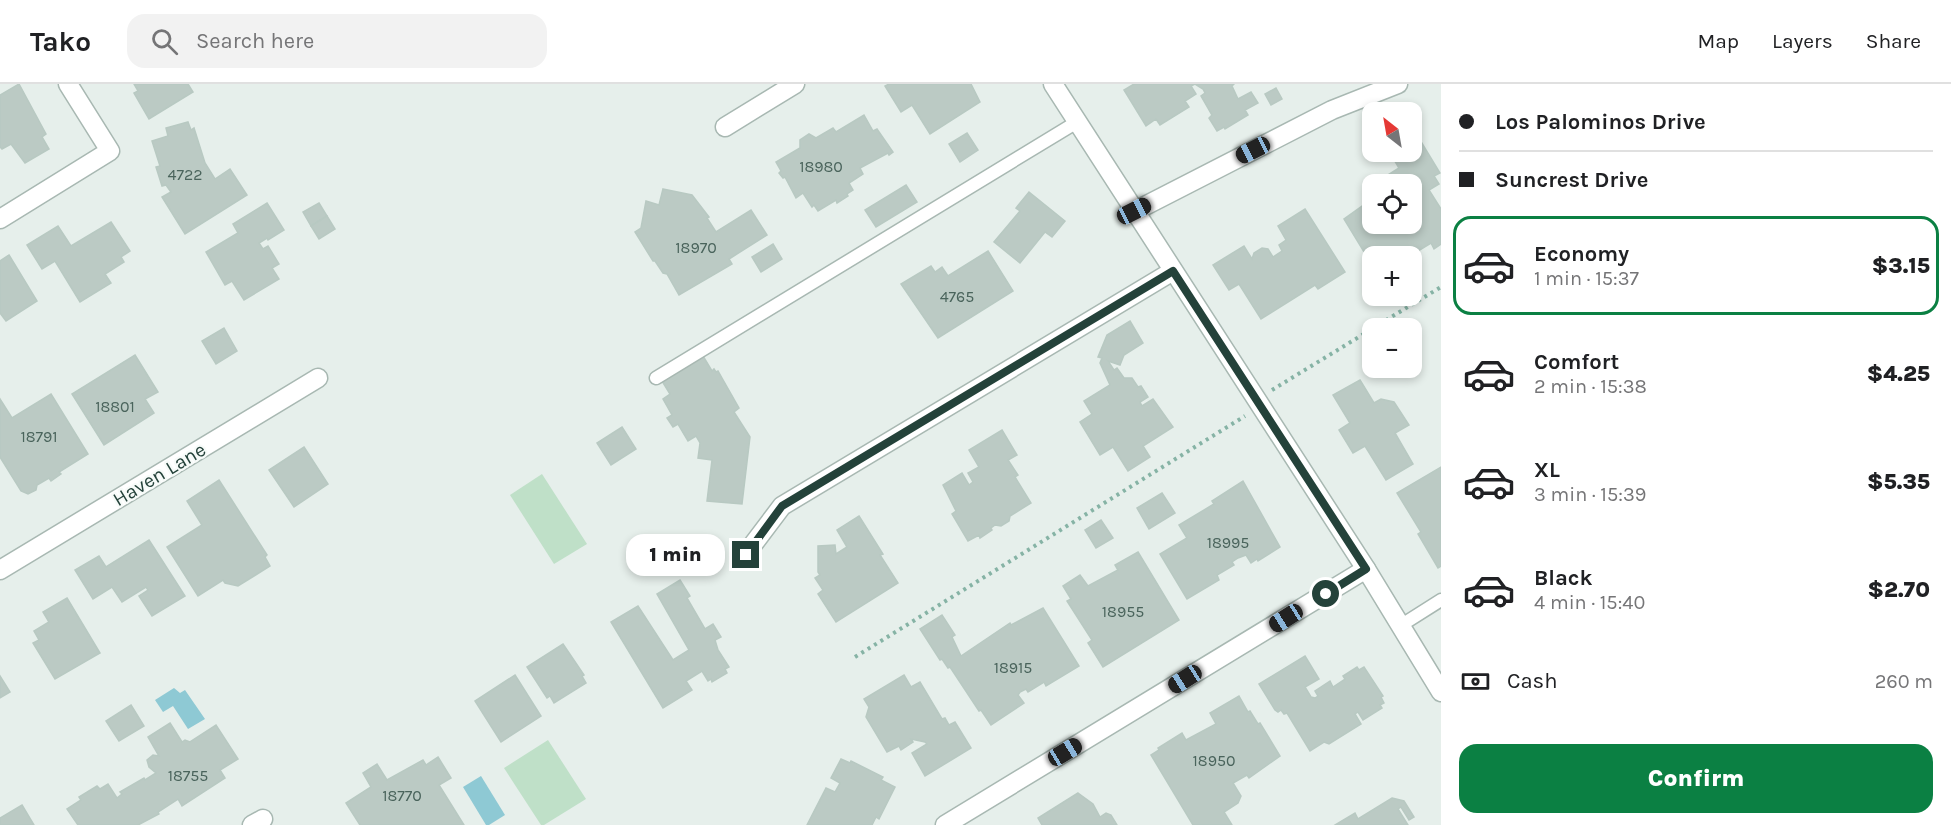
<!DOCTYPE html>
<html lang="en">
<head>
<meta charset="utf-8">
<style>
	body { margin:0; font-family:Karla,sans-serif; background:#f2f2f2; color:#202124; height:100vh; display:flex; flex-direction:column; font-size:22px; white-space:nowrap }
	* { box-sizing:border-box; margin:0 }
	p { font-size:20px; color:#757577 }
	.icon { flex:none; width:33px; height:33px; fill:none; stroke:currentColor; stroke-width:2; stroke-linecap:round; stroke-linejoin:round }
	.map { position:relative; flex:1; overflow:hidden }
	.details { display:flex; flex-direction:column; background:#fff; width:510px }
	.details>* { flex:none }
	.hud { display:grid; align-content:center; height:132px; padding:0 18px; background:#fff }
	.needle { width:39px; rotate:329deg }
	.tools { position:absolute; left:1362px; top:18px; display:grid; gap:12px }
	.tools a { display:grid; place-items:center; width:60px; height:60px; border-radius:12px; background:#fff; box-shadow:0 3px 9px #0003; font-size:30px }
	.end { position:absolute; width:27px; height:27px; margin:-14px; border:8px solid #24423a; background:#fff; box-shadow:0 0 0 3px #fff }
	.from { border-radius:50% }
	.bubble { position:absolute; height:42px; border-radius:18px; background:#fff; box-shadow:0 3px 9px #0003; font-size:20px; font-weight:800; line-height:42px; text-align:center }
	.car { position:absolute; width:18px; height:36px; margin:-18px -9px; border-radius:8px; box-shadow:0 0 4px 2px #0007; background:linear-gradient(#222 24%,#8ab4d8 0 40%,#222 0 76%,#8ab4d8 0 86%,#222 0) }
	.hud b { display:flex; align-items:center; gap:21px; height:57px; font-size:22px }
	.hud b+b { border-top:2px solid #e0e0e0 }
	.hud i { width:15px; height:15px; background:#202124 }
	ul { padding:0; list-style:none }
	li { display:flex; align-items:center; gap:18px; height:99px; margin:0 12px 9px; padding:0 6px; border:3px solid transparent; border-radius:18px }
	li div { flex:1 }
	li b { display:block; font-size:22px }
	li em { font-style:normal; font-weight:800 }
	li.on { border-color:#0b8043 }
	li>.icon { width:54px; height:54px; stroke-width:1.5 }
	.pay { display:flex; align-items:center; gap:15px; height:66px; padding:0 18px; font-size:22px }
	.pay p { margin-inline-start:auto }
	.cta { display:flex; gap:12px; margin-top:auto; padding:12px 18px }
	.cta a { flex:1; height:69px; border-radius:18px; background:#0b8043; color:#fff; font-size:24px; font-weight:800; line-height:69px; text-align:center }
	header { display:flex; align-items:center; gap:36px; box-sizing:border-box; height:84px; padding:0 30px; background:#fff; border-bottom:2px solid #e0e0e0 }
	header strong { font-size:28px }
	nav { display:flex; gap:33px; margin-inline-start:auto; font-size:21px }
	.search { width:420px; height:54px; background:#f2f2f2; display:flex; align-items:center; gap:15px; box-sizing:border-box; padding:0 21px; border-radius:18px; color:#757577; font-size:22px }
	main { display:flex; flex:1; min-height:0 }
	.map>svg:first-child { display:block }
	.green { fill:#bfe0c8 }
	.water { fill:#8ec9d4 }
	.building { fill:#bbcac4; stroke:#b8c9c2; stroke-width:1.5 }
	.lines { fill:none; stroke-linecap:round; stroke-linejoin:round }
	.service-casing { stroke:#a8b8b2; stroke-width:15 }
	.minor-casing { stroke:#a8b8b2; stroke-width:21 }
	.path { stroke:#86b3a5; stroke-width:4; stroke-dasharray:3 4.5; stroke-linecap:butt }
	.service { stroke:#fff; stroke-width:12 }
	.minor { stroke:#fff; stroke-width:18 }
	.route { stroke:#24423a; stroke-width:8 }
	.labels { text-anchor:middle; stroke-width:4.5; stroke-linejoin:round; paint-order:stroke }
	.number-label { font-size:16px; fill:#4a645c }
	.street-label { font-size:20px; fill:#24423a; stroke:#f7fbf9 }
</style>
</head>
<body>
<header>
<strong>Tako</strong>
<div class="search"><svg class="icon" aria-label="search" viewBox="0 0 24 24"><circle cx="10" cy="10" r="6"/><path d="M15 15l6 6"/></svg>Search here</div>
<nav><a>Map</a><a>Layers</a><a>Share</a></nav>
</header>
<main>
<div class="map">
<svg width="1441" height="741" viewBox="0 0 1441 741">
	<rect width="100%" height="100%" fill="#e6efeb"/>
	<!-- green -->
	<g class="green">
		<polygon points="542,390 587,460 554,480 510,411"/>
		<polygon points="548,656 586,715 544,741 541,741 504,684"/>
	</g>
	<!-- water -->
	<g class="water">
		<polygon points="174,604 180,609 185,606 205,635 188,645 173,622 163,628 155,616"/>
		<polygon points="481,692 505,731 489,741 486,741 463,703"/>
	</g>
	<!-- building -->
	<g class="building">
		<polygon points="19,0 46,50 42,53 49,65 25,79 11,60 2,65 0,63 0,11"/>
		<polygon points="134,0 188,0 193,8 149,35 134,9 138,7"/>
		<polygon points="889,0 971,0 980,18 930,50 912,21 901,28 885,2"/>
		<polygon points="1134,0 1234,0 1232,2 1238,15 1251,8 1258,19 1245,26 1248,31 1225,45 1224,43 1217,47 1209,34 1212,31 1201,12 1205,9 1203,5 1195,0 1191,2 1196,10 1185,17 1189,23 1160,41 1156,35 1146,42 1124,6"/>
		<polygon points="1276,4 1282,15 1271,21 1265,10"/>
		<polygon points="864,31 873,47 877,45 893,68 889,71 888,69 860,84 863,90 849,99 853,106 847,110 848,112 837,119 836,116 818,127 814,121 812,123 803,109 796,114 785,93 783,94 779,89 781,87 776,78 800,64 800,56 809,50 816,54 833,44 836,48"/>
		<polygon points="188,38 191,46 194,44 205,79 215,95 230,85 247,111 185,150 162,113 171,108 166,101 162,102 156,83 160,82 152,57 168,52 166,44"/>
		<polygon points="967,49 978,66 960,78 949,60"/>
		<polygon points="1420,56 1440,89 1434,92 1439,100 1429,106 1441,125 1441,160 1434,165 1431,159 1410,172 1372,172 1372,181 1344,135 1372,115 1372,140 1412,140 1412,100 1383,100 1380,96 1399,84 1393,74 1403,68 1412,68 1412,62"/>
		<polygon points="906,101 917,118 876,143 865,126"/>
		<polygon points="663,105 692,111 709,133 707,134 716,148 751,126 767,151 729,175 732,180 679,211 667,190 663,189 655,177 653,177 635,148 641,144 646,117 659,121"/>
		<polygon points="1029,108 1065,137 1052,153 1045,148 1020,179 994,158 1020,127 1016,124"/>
		<polygon points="267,119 284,146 268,156 267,154 259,159 263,165 268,162 279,180 272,184 279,195 244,216 232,197 225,201 206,168 238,149 233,140"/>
		<polygon points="319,119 327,132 311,142 303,128"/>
		<polygon points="1305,125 1345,188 1318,205 1315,201 1261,235 1239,200 1229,206 1213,181 1244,162 1252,175 1254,169 1262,164 1268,165 1273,173 1282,167 1279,161 1286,156 1278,142"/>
		<polygon points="327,132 335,145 319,155 311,142"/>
		<polygon points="111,138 130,167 121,173 124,178 105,190 111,199 80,218 55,177 42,185 27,161 58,142 71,162"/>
		<polygon points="773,160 782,175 761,188 752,173"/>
		<polygon points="988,167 1013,207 938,254 901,200 931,182 935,188 942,183 948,192"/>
		<polygon points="9,171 37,217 6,237 0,229 0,177"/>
		<polygon points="1130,237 1143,259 1124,271 1120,281 1108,277 1114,286 1117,284 1124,294 1132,294 1138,303 1141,302 1148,313 1140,318 1142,322 1153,315 1173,343 1143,362 1150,373 1128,387 1113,363 1100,371 1080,338 1092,330 1084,317 1110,301 1100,279 1102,274 1098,273 1107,251"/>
		<polygon points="224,244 237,267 216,280 202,257"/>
		<polygon points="135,271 158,308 145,315 154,329 104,361 72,310"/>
		<polygon points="703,272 712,287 714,285 716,288 718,287 722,294 739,324 734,328 750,353 742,420 707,417 712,376 698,374 700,359 696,352 688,357 678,340 673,343 667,334 672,331 663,315 670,310 662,297"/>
		<polygon points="1360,296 1374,319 1381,315 1394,318 1409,341 1395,349 1413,380 1386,396 1365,362 1353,369 1339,346 1350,339 1333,311"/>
		<polygon points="51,310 88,370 59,388 61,390 51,397 49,394 37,401 36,406 28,410 21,407 0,373 0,315 12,334"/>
		<polygon points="622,343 636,365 611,381 597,359"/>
		<polygon points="1002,346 1017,371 1008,376 1018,391 1015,393 1031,419 1010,432 1009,437 1001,442 995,441 991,444 992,446 980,454 979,451 968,457 952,430 956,427 943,401 962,389 969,401 973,398 968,389 979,383 969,366"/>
		<polygon points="304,363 328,400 294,423 269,386"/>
		<polygon points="1441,383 1441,482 1438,484 1418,450 1421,448 1397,409"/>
		<polygon points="219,396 267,471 265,473 270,482 238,502 225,499 223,496 198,512 167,463 202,441 187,417"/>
		<polygon points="1243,397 1280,463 1258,477 1257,475 1251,479 1246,471 1238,474 1232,478 1234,481 1217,491 1219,496 1187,515 1160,470 1187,454 1179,441 1214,420 1212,417"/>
		<polygon points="1162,409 1175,429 1149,445 1137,424"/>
		<polygon points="859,432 883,470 880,471 898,499 836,538 818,510 823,506 815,494 820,491 818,488 818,462 835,461 836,470 847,463 837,446"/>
		<polygon points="1101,436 1113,454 1096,464 1085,446"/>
		<polygon points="149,456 185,512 152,532 139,512 148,506 146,503 122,518 112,503 93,515 75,486 99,472 106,483"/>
		<polygon points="1138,468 1179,536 1103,583 1088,559 1092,556 1067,517 1071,515 1063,502 1080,491 1088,502 1118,486 1115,481"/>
		<polygon points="680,496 690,512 687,514 705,545 713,540 721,553 715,556 718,566 729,583 725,585 727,589 712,598 711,595 708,597 702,587 686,597 692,606 663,624 611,538 638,522 673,576 689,566 657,510"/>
		<polygon points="67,514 100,569 55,595 33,559 39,556 34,547 49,538 43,528"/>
		<polygon points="1043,524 1079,582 1046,602 1044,598 1028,608 1026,605 1020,608 1018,611 1024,619 991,641 981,626 979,627 950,583 948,584 942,575 940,576 920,545 942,531 955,551 952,553 961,572 1010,539 1011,541"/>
		<polygon points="563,560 584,591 582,592 586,599 554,619 550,612 547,614 527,583"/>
		<polygon points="1305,572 1319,595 1305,603 1311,613 1315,614 1318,612 1315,607 1330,597 1333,603 1345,595 1343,592 1357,583 1359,586 1364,583 1383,612 1381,613 1384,619 1380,621 1382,624 1363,636 1358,628 1355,630 1361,640 1329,660 1324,658 1310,667 1287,629 1284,630 1281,626 1278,628 1275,626 1259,600"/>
		<polygon points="515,591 541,632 501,658 475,617"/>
		<polygon points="904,591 911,603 920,598 942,635 945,634 949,641 955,638 971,664 925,692 912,669 927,660 925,658 911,655 913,658 901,666 899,662 887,668 866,633 869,623 864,615"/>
		<polygon points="0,592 10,608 0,614"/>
		<polygon points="1239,612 1248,628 1250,627 1258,640 1260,639 1280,672 1249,694 1247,691 1233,699 1241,712 1238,719 1224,728 1232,741 1193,741 1151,671 1159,666 1158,664 1182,649 1186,656 1216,640 1210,629"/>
		<polygon points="131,621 144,642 119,657 106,637"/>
		<polygon points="170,639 182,658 185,656 190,658 216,641 238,675 220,686 225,694 182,722 178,715 158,728 159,730 138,741 78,741 67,725 81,716 79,713 97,702 100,705 108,700 117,714 122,710 120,708 144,694 145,696 156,689 149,683 147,676 153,671 159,672 148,653"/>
		<polygon points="438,673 451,694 439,701 464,741 360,741 346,719 371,703 363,689 377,680 387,696 423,676 426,681"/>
		<polygon points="841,675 850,679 851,677 883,693 881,696 895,703 879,735 876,733 872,741 807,741 826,704 835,708 840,699 831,694"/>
		<polygon points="1078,709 1093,720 1100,733 1106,729 1111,731 1117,741 1042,741 1038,734"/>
		<polygon points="1392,714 1404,717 1414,733 1409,736 1401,723 1398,725 1408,741 1335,741 1355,729 1358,735"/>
		<polygon points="22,721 34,741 0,741 0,734"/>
	</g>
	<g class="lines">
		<!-- service casing -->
		<g class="service-casing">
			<g id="service">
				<polyline points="656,294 1077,38"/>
				<polyline points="1400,542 1441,516"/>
			</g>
		</g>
		<!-- minor casing -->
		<g class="minor-casing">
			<g id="minor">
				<polyline points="1053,0 1366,485 1441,608"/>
				<polyline points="725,43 795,0"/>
				<polyline points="1135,127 1332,26 1398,0"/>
				<polyline points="0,135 110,67 68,0"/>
				<polyline points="745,471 782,422 1173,187"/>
				<polyline points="0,486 318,294"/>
				<polyline points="252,741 263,735"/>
				<polyline points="945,741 1366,485"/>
			</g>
		</g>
		<!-- path -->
		<g class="path">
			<polyline points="1373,244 1441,203"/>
			<polyline points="1272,306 1372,245"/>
			<polyline points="855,573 1245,332"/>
		</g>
		<!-- service -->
		<use href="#service" class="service"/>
		<!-- minor -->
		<use href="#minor" class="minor"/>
	</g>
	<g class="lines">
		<!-- route -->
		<polyline class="route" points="746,471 782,422 1173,187 1366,485 1326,510"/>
	</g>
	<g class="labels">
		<!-- number labels -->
		<g class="number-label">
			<text x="821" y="88">18980</text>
			<text x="185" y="96">4722</text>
			<text x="696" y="169">18970</text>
			<text x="957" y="218">4765</text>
			<text x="115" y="328">18801</text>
			<text x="39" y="358">18791</text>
			<text x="1228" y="464">18995</text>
			<text x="1123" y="533">18955</text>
			<text x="1013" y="589">18915</text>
			<text x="1214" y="682">18950</text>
			<text x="188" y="697">18755</text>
			<text x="402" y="717">18770</text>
		</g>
		<!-- street labels -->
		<g class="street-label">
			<text transform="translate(159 390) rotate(-31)" y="7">Haven Lane</text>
		</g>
	</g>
</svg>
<div class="tools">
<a><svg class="needle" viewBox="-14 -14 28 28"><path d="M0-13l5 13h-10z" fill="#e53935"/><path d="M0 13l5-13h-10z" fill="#757577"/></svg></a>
<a><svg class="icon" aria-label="locate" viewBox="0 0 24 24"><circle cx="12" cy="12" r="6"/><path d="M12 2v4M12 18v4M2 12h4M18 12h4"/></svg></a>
<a>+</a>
<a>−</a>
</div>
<i class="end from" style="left:1326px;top:510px"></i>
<i class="end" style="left:746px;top:471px"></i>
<div class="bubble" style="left:626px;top:450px;width:99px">1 min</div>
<i class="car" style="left:1253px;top:66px;rotate:243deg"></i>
<i class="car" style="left:1134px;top:127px;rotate:63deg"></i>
<i class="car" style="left:1286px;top:534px;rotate:238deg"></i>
<i class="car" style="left:1185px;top:595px;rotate:238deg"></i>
<i class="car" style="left:1065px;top:668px;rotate:59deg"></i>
</div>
<section class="details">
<div class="hud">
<b><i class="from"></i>Los Palominos Drive</b>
<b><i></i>Suncrest Drive</b>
</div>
<ul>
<li class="on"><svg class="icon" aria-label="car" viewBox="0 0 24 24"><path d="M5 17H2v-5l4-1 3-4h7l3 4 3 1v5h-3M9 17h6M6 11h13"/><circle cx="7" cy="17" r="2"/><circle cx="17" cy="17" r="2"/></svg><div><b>Economy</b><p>1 min · 15:37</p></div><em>$3.15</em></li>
<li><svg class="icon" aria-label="car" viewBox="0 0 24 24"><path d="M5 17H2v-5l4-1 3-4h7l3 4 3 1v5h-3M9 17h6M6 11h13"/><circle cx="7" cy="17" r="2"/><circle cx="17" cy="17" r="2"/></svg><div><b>Comfort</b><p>2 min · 15:38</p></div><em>$4.25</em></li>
<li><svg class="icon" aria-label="car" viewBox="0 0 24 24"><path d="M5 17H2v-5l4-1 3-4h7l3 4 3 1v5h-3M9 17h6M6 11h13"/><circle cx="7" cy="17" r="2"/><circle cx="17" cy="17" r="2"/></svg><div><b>XL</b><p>3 min · 15:39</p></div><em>$5.35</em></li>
<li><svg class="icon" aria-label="car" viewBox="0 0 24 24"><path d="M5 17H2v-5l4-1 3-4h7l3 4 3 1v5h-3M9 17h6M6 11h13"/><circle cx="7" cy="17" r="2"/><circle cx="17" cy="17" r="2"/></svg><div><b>Black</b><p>4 min · 15:40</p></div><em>$2.70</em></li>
</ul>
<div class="pay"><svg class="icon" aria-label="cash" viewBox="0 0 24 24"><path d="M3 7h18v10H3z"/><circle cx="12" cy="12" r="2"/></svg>Cash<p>260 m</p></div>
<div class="cta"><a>Confirm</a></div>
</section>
</main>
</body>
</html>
